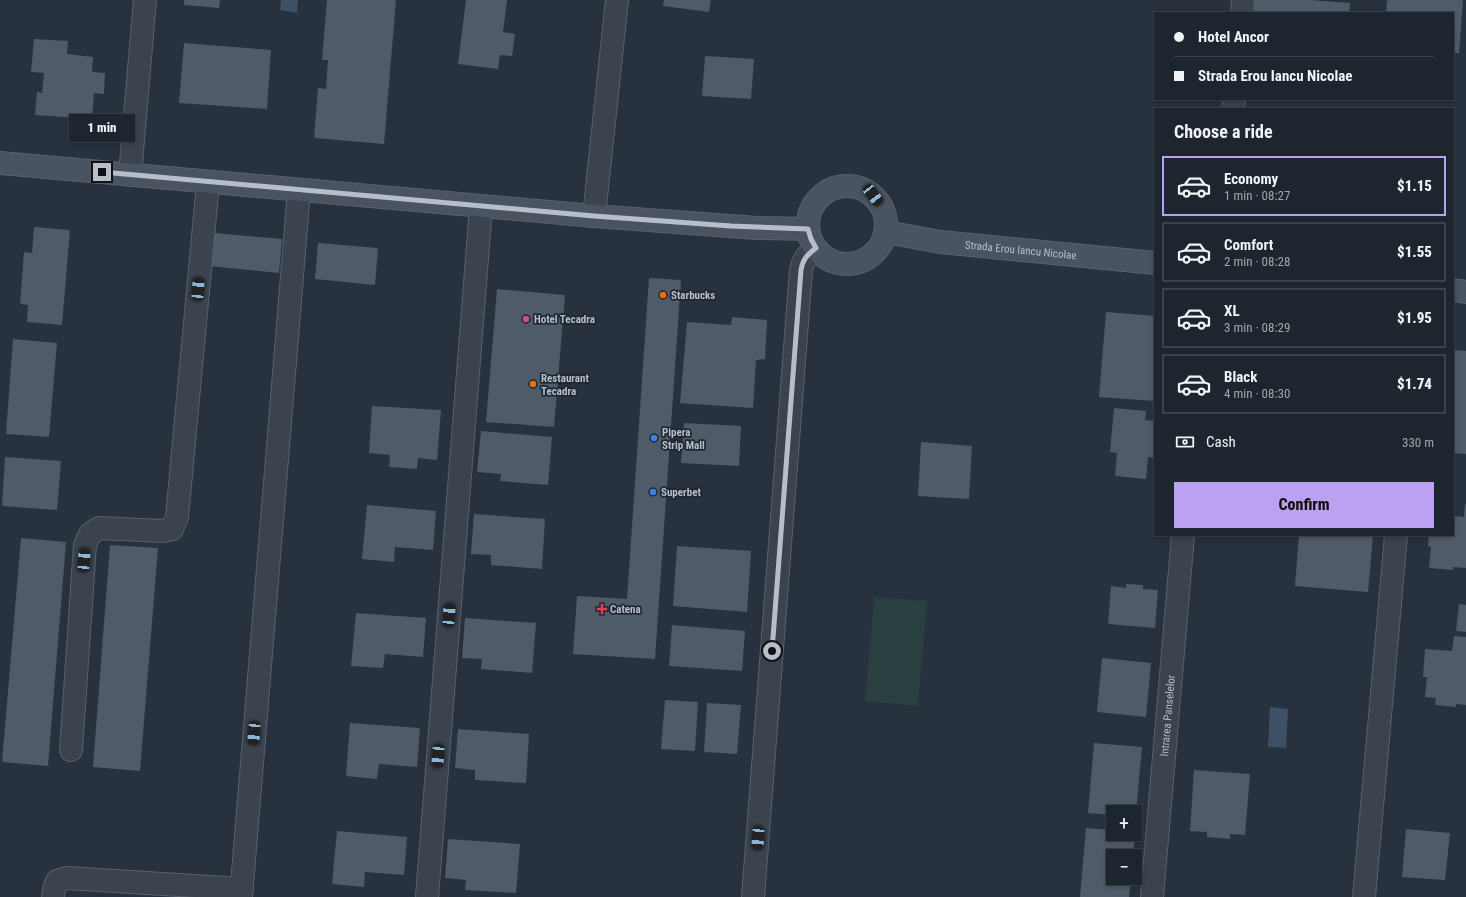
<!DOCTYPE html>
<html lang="en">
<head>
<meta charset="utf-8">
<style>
	body { margin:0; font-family:"Roboto Condensed",sans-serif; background:#252e36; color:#f1f3f6; height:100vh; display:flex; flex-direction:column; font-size:15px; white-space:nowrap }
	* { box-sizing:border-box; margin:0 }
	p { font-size:13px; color:#a0a5aa }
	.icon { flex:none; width:22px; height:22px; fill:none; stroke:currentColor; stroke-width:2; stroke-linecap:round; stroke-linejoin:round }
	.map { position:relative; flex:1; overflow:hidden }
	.details { position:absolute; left:1154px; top:108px; width:300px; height:428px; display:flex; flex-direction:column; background:#1d262e; border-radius:0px; box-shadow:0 2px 6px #0003,0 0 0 1px #3b434a }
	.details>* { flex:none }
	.banner { position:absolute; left:1154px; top:12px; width:300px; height:88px; border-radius:0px; box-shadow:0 2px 6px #0003,0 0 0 1px #3b434a; display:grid; align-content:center; height:88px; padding:0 20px; background:#1d262e }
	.buttons { position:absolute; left:1106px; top:805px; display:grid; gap:8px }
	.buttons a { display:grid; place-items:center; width:36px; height:36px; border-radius:0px; background:#1d262e; box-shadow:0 2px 6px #0003,0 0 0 1px #3b434a; font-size:20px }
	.end { position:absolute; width:18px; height:18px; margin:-9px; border:5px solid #b7bec9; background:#111; box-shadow:0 0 0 2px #111 }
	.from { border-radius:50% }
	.bubble { position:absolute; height:28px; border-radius:0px; background:#1d262e; box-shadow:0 2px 6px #0003,0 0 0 1px #3b434a; font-size:13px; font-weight:800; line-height:28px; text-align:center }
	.car { position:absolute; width:12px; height:24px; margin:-12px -6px; border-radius:5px; box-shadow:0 0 3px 1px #0007; background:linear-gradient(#222 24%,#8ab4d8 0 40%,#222 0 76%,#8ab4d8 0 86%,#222 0) }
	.banner b { display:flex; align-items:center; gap:14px; height:38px; font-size:15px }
	.banner b+b { border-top:1px solid #3b434a }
	.banner i { width:10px; height:10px; background:#f1f3f6 }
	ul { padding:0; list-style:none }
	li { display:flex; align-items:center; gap:12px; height:60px; margin:0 8px 6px; padding:0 12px; border:2px solid #3b434a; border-radius:0px }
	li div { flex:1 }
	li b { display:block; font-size:15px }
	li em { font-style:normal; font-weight:800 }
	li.selected { border-color:#bca0f2 }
	li>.icon { width:36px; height:36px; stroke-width:1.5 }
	h2 { padding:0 20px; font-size:18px; line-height:48px }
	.pay { display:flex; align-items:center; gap:10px; height:44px; padding:0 20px; font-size:15px }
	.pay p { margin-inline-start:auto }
	.primary-button { display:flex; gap:8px; margin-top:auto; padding:8px 20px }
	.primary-button a { flex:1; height:46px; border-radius:0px; background:#bca0f2; color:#111; font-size:16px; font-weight:800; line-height:46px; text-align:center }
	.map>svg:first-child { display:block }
	.green { fill:#2a3f40 }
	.water { fill:#3d5066 }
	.building { fill:#505b69 }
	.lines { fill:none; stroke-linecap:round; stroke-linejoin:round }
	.street-casing { stroke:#58616c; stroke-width:24 }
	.secondary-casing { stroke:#58616c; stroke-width:24 }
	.street { stroke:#3a434e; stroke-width:22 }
	.secondary { stroke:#495361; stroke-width:22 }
	.route { stroke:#b7bec9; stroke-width:5 }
	.food-dot { fill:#e8710a; stroke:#1f2833; stroke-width:1.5 }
	.hotel-dot { fill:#d1479c; stroke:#1f2833; stroke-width:1.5 }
	.shop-dot { fill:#3f7fe0; stroke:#1f2833; stroke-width:1.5 }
	.health-dot { fill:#e0444e; stroke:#1f2833; stroke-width:1.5 }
	.labels { text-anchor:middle; stroke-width:3.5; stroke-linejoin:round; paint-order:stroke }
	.street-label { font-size:11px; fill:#b7bec9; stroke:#1f2833 }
	.poi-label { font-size:11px; font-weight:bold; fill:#b7bec9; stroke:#1f2833; text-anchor:start }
</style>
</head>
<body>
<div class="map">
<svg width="1466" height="897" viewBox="0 0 1466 897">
	<rect width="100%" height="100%" fill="#27323e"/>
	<!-- green -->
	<polygon class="green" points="874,597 927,601 918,706 865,701"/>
	<!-- water -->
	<g class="water">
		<polygon points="281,0 298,0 297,13 280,10"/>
		<polygon points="1270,707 1288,709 1286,748 1268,747"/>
	</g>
	<!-- building -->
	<g class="building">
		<polygon points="184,0 220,0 219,8 184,5"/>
		<polygon points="327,0 396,0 384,144 314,138 318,88 326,89 328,60 322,60"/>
		<polygon points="466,0 507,0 503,32 515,34 512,56 500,55 498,69 458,64"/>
		<polygon points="664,0 711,0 709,12 663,6"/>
		<polygon points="1253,0 1310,0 1350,3 1349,13 1252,13"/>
		<polygon points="1387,0 1463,0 1459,53 1453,53 1453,13 1386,13"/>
		<polygon points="34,39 68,41 67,54 93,57 92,72 105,73 104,94 94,93 92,119 35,115 37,92 42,93 44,73 31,72"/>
		<polygon points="184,43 271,50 267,109 179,103"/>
		<polygon points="705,56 754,59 751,99 702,96"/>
		<polygon points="34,227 70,230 62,325 27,322 28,305 20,304 24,252 32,253"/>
		<polygon points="214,233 282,239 279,273 210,266"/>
		<polygon points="318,243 378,248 375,285 315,279"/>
		<polygon points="649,278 681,280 655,659 573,654 577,596 627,599"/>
		<polygon points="497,289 565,295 554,427 486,422"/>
		<polygon points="1106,312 1155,316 1155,401 1099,397"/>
		<polygon points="732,317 767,320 765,359 756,360 753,408 680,403 687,322 731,325"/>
		<polygon points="13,339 57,343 49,437 6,434"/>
		<polygon points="1453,350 1466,351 1466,454 1453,453"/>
		<polygon points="372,406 441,410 437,460 418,458 417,469 389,467 390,455 369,453"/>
		<polygon points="1114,408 1146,411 1145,420 1155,421 1155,458 1148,457 1146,479 1115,476 1117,453 1110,452"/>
		<polygon points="684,423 741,426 739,466 681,463"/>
		<polygon points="481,431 552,437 548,485 500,481 501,474 477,472"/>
		<polygon points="921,442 972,446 969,499 918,496"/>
		<polygon points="5,457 61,461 57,510 2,506"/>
		<polygon points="1465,504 1466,504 1466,568 1453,567 1453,570 1429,568 1431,547 1428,546 1429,535 1453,535 1453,516 1464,517"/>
		<polygon points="367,505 436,511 433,550 395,547 394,562 362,559"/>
		<polygon points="474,514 545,519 542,569 491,565 491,555 471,554"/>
		<polygon points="1299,535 1373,535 1368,592 1295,586"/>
		<polygon points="21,538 66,542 48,766 2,762"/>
		<polygon points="110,545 158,548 140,771 93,767"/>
		<polygon points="677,546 751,551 747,612 673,606"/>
		<polygon points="1126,584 1143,585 1143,589 1158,590 1155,628 1108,624 1111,586 1126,588"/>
		<polygon points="1459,604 1466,605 1466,632 1456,631"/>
		<polygon points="356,613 426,618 423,657 385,654 383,668 351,666"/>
		<polygon points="465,618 536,623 532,673 481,669 482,659 462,658"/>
		<polygon points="672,625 745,631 742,671 669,666"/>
		<polygon points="1454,636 1466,637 1466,705 1456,704 1456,707 1435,705 1436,698 1425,697 1427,677 1423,677 1425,649 1452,651"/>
		<polygon points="1102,658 1151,663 1146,717 1097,712"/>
		<polygon points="665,700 698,702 695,751 661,749"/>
		<polygon points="707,703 741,705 737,754 704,752"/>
		<polygon points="350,723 420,728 417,767 379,764 377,779 346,776"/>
		<polygon points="458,729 529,734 526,783 475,780 475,770 455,768"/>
		<polygon points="1094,743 1142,747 1136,812 1113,812 1113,815 1088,813"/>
		<polygon points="1194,770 1250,774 1245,835 1230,834 1230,839 1207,837 1207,832 1190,831"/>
		<polygon points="1086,828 1113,830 1113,834 1135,834 1133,856 1113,856 1113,878 1131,878 1129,897 1080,897"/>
		<polygon points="1406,829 1450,833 1445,880 1402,877"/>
		<polygon points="337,831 407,837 404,875 365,872 364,887 332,884"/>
		<polygon points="448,839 520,844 516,893 465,890 466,880 445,878"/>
	</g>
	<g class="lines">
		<!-- street casing -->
		<g class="street-casing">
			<g id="street">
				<polyline points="1242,13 1243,0"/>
				<polyline points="1233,109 1234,99"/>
				<polyline points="130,175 145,0"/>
				<polyline points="594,216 617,0"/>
				<polyline points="71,750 85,545 90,534 99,528 163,531 172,529 177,517 208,183"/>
				<polyline points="53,897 54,889 57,881 67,878 242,889"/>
				<polyline points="241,897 299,191"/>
				<polyline points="427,897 481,207"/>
				<path d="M 753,897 L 801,270 C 803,260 807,255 816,248"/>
				<path id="s1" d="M 1152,897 L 1183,535"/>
				<polyline points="1364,897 1396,535"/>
			</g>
		</g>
		<!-- secondary casing -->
		<g class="secondary-casing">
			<g id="secondary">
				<polyline points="0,163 594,216 757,228 808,229"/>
				<circle cx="847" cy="225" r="39"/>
				<path id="s2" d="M 886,232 L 940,242 L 1155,263"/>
				<polyline points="1453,290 1466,292"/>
			</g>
		</g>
		<!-- street -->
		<use href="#street" class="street"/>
		<!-- secondary -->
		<use href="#secondary" class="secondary"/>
	</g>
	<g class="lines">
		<!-- route -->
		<path class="route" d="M 102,172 L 594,216 L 731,226 L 808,229 L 811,239 L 816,248 C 807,255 803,259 801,270 L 772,651"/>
	</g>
	<!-- markers -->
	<g class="food-dot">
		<circle cx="663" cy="295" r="4"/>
		<circle cx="533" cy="384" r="4"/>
	</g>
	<circle class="hotel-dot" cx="526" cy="319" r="4"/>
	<g class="shop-dot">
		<circle cx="654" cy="438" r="4"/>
		<circle cx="653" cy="492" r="4"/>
	</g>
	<path class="health-dot" d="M600 603h4v4h4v4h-4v4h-4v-4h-4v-4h4z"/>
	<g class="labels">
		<!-- street labels -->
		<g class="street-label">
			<text dy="4" stroke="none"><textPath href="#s2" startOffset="136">Strada Erou Iancu Nicolae</textPath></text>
			<text dy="4" stroke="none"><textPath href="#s1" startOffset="182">Intrarea Panselelor</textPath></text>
		</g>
		<!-- poi labels -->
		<g class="poi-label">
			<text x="671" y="299">Starbucks</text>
			<text x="534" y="323">Hotel Tecadra</text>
			<text x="541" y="382">Restaurant<tspan x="541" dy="13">Tecadra</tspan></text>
			<text x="662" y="436">Pipera<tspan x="662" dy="13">Strip Mall</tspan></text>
			<text x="661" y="496">Superbet</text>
			<text x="610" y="613">Catena</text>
		</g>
	</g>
</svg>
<div class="buttons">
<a>+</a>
<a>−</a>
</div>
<i class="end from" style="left:772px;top:651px"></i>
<i class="end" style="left:102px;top:172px"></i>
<div class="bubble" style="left:69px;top:114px;width:66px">1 min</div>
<i class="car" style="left:873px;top:195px;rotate:142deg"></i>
<i class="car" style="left:198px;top:289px;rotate:5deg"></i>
<i class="car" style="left:84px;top:560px;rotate:4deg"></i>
<i class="car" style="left:449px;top:615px;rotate:4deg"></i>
<i class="car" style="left:254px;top:733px;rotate:185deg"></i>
<i class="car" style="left:438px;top:756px;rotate:184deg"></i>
<i class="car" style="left:758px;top:838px;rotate:184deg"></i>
<div class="banner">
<b><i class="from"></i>Hotel Ancor</b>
<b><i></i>Strada Erou Iancu Nicolae</b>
</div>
<section class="details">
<h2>Choose a ride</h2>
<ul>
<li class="selected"><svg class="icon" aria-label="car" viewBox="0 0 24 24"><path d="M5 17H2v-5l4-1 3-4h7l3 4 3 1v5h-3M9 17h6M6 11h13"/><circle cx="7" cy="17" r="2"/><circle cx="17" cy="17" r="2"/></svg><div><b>Economy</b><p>1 min · 08:27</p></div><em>$1.15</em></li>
<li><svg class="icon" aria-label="car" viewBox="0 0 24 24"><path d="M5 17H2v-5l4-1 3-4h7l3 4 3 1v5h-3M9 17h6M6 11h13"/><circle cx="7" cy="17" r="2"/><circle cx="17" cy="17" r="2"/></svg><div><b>Comfort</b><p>2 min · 08:28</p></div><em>$1.55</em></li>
<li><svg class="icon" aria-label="car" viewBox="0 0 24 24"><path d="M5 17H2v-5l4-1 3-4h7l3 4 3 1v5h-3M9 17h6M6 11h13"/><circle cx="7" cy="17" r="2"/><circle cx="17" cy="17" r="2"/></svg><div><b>XL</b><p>3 min · 08:29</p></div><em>$1.95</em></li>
<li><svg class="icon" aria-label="car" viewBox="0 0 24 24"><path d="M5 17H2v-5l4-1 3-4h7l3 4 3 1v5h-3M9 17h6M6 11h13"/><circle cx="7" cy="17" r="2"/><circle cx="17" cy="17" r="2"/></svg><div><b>Black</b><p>4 min · 08:30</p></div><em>$1.74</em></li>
</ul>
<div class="pay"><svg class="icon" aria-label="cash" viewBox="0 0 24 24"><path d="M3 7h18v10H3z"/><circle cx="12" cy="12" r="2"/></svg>Cash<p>330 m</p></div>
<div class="primary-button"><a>Confirm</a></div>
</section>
</div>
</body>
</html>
